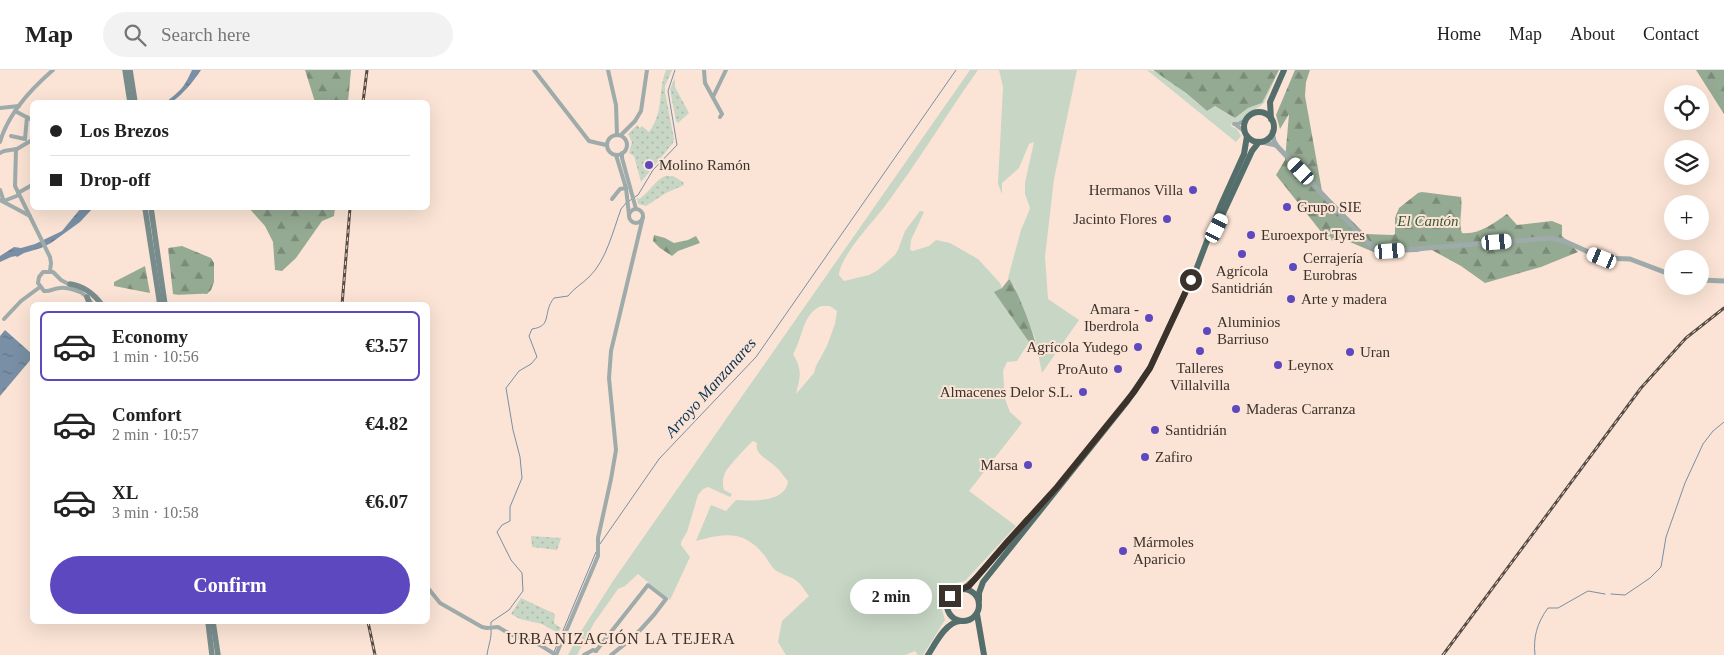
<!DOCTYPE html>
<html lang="en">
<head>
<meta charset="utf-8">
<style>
	body { margin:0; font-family:Georgia,serif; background:#f2f2f2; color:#222; height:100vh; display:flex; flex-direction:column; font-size:19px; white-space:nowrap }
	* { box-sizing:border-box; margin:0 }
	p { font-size:16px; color:#767676 }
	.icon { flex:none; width:28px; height:28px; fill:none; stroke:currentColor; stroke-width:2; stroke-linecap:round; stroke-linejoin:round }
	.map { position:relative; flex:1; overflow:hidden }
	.sheet { position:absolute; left:30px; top:232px; width:400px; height:322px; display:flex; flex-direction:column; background:#fff; border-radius:8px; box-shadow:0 5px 20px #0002 }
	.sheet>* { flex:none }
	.guide { position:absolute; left:30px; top:30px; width:400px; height:110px; border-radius:8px; box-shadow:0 5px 20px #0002; display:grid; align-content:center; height:110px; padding:0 20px; background:#fff }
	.fabs { position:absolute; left:1664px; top:15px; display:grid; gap:10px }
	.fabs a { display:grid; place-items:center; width:45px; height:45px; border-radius:50%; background:#fff; box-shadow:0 5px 20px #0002; font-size:25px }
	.end { position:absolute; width:22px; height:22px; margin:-11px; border:6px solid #3b322c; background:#fff; box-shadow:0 0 0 2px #fff }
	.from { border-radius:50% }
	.bubble { position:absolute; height:35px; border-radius:18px; background:#fff; box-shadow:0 5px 20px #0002; font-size:16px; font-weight:700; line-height:35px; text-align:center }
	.car { position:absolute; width:15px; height:30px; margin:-15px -8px; border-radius:6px; box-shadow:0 0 4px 1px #0007; background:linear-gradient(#fff 24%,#345 0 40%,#fff 0 76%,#345 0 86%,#fff 0) }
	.guide b { display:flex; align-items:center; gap:18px; height:48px; font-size:19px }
	.guide b+b { border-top:1px solid #e0e0e0 }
	.guide i { width:12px; height:12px; background:#222 }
	ul { padding:9px 0 0; list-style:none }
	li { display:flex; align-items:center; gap:15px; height:70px; margin:0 10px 8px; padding:0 10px; border:2px solid transparent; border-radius:8px }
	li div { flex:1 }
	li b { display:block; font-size:19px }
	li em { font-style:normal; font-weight:700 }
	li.active { border-color:#5e48c0 }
	li>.icon { width:45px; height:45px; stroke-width:1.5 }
	.cta { display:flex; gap:10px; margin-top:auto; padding:10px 20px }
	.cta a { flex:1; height:58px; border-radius:30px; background:#5e48c0; color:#fff; font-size:20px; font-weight:700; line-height:58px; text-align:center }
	header { display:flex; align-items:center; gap:30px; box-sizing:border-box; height:70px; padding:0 25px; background:#fff; border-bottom:1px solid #e0e0e0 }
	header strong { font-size:24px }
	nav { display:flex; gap:28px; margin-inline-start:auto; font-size:18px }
	.search { width:350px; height:45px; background:#f2f2f2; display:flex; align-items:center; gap:12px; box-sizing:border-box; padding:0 18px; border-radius:28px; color:#767676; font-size:19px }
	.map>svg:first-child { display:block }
	.grass { fill:#c7d6c5; fill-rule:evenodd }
	.forest { fill:url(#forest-firs) }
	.park { fill:url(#park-dots) }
	.water { fill:url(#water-ripples) }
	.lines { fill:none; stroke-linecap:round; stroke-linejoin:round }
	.stream { stroke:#788fa5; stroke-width:1 }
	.minor { stroke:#9eabaa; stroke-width:4 }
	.tertiary { stroke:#9eabaa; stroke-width:5 }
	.secondary { stroke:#798c8c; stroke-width:5.5 }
	.trunk { stroke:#546e6c; stroke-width:6 }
	.rail-casing { stroke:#584d46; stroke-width:3 }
	.rail { stroke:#fbe4d5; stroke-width:1; stroke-dasharray:4; stroke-linecap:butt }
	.route { stroke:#3b322c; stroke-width:6 }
	.poi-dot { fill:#5e48c0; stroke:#fbe4d5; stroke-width:2 }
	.labels { text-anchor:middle; stroke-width:4; stroke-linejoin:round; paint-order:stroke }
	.poi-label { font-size:15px; fill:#3b322c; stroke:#fbe4d5; text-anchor:start }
	.park-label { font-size:15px; font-style:italic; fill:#395a34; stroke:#fbe4d5 }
	.water-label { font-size:16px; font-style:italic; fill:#0a3252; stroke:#fbe4d5 }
	.neighbourhood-label { font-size:16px; letter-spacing:1px; fill:#3b322c; stroke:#fbe4d5 }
</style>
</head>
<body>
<header>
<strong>Map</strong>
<div class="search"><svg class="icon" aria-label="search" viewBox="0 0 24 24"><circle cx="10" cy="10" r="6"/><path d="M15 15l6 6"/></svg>Search here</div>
<nav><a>Home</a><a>Map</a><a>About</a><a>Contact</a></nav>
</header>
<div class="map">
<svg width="1724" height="585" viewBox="0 0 1724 585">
	<defs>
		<pattern id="forest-firs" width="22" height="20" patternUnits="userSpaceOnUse" patternTransform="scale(1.25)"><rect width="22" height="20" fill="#95aa92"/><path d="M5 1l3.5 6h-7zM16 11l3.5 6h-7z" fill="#7b8b77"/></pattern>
		<pattern id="park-dots" width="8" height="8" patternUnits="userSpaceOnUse" patternTransform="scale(1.25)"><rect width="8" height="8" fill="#c7d6c5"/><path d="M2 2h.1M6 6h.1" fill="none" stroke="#acb8a9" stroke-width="1.8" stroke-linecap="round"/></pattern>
		<pattern id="water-ripples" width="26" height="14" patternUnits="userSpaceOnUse" patternTransform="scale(1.25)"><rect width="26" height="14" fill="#788fa5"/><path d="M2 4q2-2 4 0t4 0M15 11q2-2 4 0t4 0" fill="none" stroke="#647587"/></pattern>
	</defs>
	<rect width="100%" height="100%" fill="#fbe4d5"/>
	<!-- grass -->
	<g class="grass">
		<path d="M 970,0 L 978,0 C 946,45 918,92 885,136 C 873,152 840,186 839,205 L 844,211 L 869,205 L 878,200 L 895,185 L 898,180 L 905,161 L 920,141 L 924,142 L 911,170 L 910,180 L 913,181 L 929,176 L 936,170 L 950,173 L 978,189 L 1000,213 L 1002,218 L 995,222 L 1029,272 L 1017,291 L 1007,292 L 1003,301 L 1005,329 L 1010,342 L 1022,353 L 969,421 L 1016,456 L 965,511 L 952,514 L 943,522 L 940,533 L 945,550 L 923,585 L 918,585 L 915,581 L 905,585 L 786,585 L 778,572 L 782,551 L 809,526 C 804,520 801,513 794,509 C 787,505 780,504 774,499 C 770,495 768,490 765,486 C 744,460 726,463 696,471 L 711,435 L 726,441 L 736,430 C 751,431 786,433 788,411 C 784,407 781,401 777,398 C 770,390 754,385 757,373 L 753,371 C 748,375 729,396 726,401 C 723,406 722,414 724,420 L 732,424 L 730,427 L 708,417 L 703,419 L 698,425 L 687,462 L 681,472 L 681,475 L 690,487 L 670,530 L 638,504 L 625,516 L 618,519 L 594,553 L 577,585 L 568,585 L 578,566 L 613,511 ZM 821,236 L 830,236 L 837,241 L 835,254 L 827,276 L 816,296 L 814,303 L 796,324 C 800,307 803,301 793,284 C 803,268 802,244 821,236 Z"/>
		<polygon points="999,0 1077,0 1054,109 1045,187 1048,229 1079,250 1042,303 1035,268 1018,229 1015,217 1008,208 1021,160 1029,141 1030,138 1025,124 1025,113 1034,72 1029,74 1019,98 1002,113 1002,124 998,114 1003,17"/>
		<path d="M 1147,0 C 1162,0 1193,30 1207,41 L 1215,36 L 1235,48 L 1248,38 L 1262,33 L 1279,0 L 1264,33 L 1259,37 L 1247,43 L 1241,51 L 1232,53 L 1231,56 L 1237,59 L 1241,66 L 1236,72 Z"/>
	</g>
	<!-- forest -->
	<g class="forest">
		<polygon points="305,0 351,0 348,32 315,32"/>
		<polygon points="1153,0 1279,0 1262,33 1248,38 1235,48 1215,36 1207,41 1186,23"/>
		<path d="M 1295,0 L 1310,0 L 1306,12 L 1305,26 L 1322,121 L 1365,164 L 1393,165 L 1395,164 L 1395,148 L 1399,138 L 1418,123 L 1422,122 L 1461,127 C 1463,139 1458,152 1462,163 C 1479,165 1494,153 1507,144 L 1517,155 L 1552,151 L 1562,155 L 1562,166 L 1578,182 L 1541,197 L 1485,213 L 1461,196 L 1430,179 L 1417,182 L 1376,183 L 1338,167 L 1332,171 L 1330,166 L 1326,168 L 1276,105 L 1285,90 L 1289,44 L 1280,59 L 1276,45 Z"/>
		<polygon points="1696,0 1724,0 1724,44"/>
		<polygon points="249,138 335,138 334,146 322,151 296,188 282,201 275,200 273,172 265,156"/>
		<polygon points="654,165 665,168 674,173 688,170 696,166 700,173 678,181 672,186 660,178 653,171"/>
		<path d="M 182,176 L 211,188 L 214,193 L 214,212 L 211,220 L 207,224 C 198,223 179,226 173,224 L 168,178 Z"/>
		<polygon points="145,196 150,223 114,216 114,212"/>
		<path d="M 1009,209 C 1016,216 1035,266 1036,276 L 1029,272 L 994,222 L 1002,218 Z"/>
	</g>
	<!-- park -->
	<g class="park">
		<path d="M 666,0 L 672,0 L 665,16 L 665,22 L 674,69 L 673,73 L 641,112 L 634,86 L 629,83 L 632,72 L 628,64 L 637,55 L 640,58 L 642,56 L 649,62 C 665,40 657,23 666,0 Z"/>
		<polygon points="675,8 675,17 689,43 678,53 676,51 670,19"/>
		<path d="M 665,106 L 673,106 L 683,112 L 684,115 L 666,123 L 646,136 L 638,134 L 637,128 L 639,129 C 649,123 654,111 665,106 Z"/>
		<polygon points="531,466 561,468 557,480 532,477"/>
		<polygon points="521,528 555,544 554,553 561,558 558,563 542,554 520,549 511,544"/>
	</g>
	<!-- water -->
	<g class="water">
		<path d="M 192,0 L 201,0 C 193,12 184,23 172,32 L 166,32 C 180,21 184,18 192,0 Z"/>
		<polygon points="81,138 93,138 80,152 51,173 41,178 24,183 17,187 16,186 11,187 0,192 0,186 14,177 21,178 35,174 62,161"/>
		<polygon points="5,260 32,284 32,288 0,326 0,266"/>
	</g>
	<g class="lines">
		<!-- stream -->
		<g class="stream">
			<polyline points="629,131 638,125 653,100 677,75 668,21 675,0"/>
			<polyline points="600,474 659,389 756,287 956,0"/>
			<polyline points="1611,524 1625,525 1650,508 1661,497 1666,467 1685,413 1703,374 1713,361 1724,352"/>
			<path d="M 491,555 L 491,552 L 509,540 L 523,521 L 522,503 L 511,490 L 497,462 L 502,455 L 510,451 L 510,437 L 522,408 L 520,387 L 513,360 L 506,318 L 519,301 L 531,294 L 537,287 L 529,266 L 532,259 C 553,256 542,243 554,228 L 568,226 C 574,218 582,214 589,207 C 606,191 613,161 621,139 L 626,133"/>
			<polyline points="554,582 596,482"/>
			<path d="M 487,585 C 488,576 492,568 491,559"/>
			<path d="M 1535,585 C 1533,567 1537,553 1548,538 L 1558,538 L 1588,521 L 1605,524"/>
		</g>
		<!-- minor -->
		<g class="minor">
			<polyline points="534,0 589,71 606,75"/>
			<polyline points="608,0 616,35 617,64"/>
			<polyline points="704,0 705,13 722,44 720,47"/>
			<polyline points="713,27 726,0"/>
			<polyline points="0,38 19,36"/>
			<polyline points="15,41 32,50"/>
			<polyline points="1234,54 1238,54 1246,50"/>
			<polyline points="1236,55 1244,61"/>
			<circle cx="617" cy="75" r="10"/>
			<polyline points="621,65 635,51 641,41 647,0"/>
			<polyline points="11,66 25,69"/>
			<polyline points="25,69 27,47"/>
			<path d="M 0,72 C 8,44 31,19 53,0"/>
			<polyline points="16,79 15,116 50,187 51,193 50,201"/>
			<polyline points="0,83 4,81 17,79 32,70"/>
			<polyline points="622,83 622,88 636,139"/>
			<polyline points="616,85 626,118 629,145"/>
			<polyline points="0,120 4,132"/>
			<polyline points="18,123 32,115"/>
			<polyline points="612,129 620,119 626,118"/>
			<polyline points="0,130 30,146"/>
			<polyline points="4,131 19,125"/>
			<circle cx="636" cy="146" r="7"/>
			<path d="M 80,222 C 74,220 67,217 60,218 C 53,218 51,222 44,221 L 38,213 L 39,207 L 43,202 L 53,202 L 61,210 L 74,217 L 87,227 L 93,235"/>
			<polyline points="4,249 21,231 40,217"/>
			<polyline points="428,518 440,533 482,557 487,558 498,557 510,564 540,575 556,585"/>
			<path d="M 596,581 L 648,515 L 666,529 C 650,552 633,569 611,585"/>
			<polyline points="556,585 598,486 598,468 611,409 616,380 609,308 611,281 643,147"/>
			<polyline points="584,585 593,580 596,581"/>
		</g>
		<!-- tertiary -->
		<g class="tertiary">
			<polyline points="1272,62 1274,71 1277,76 1369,174 1379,180 1390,181 1551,168 1564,171 1602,188 1630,189 1672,205"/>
			<polyline points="1262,72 1276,75"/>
			<polyline points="1700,210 1724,211"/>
		</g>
		<!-- secondary -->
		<g class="secondary">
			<polyline points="125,0 130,32"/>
			<polyline points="130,0 135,32"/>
			<polyline points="145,138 160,235"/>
			<polyline points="151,138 165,235"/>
			<path d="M 70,214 C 84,216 94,224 102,235"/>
			<polyline points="87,227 90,235"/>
			<polyline points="208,552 212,585"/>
			<polyline points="213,552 218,585"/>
		</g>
		<!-- trunk -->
		<g class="trunk">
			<circle cx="1259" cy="57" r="15"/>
			<polyline points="1271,49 1270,32 1284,0"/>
			<polyline points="1213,165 1252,81 1259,72"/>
			<circle cx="963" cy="535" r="16"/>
			<polyline points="964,519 976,508 1027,450"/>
			<polyline points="979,530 979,523 983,512 1126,333 1150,298 1196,200 1220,137 1244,84 1247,66"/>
			<polyline points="977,544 984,585"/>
			<path d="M 928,585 C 935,574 946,552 960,551"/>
		</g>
		<!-- rail casing -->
		<g class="rail-casing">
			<g id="rail">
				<polyline points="363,32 367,0"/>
				<polyline points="342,235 350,138"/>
				<polyline points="368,552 375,585"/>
				<polyline points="1443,585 1641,318 1686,268 1724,238"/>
			</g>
		</g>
		<!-- rail -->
		<use href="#rail" class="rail"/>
	</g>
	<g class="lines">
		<!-- route -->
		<polyline class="route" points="950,526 957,521 969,516 976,508 1007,472 1057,417 1134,322 1150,298 1191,210"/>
	</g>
	<!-- markers -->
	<g class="poi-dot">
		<circle cx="649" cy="95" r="5"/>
		<circle cx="1193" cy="120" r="5"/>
		<circle cx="1287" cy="137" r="5"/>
		<circle cx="1167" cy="149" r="5"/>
		<circle cx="1251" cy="165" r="5"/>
		<circle cx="1242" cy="184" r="5"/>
		<circle cx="1293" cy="197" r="5"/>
		<circle cx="1291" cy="229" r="5"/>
		<circle cx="1149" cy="248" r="5"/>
		<circle cx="1207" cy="261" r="5"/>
		<circle cx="1138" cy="277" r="5"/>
		<circle cx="1200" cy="281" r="5"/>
		<circle cx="1350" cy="282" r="5"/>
		<circle cx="1278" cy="295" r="5"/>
		<circle cx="1118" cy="299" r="5"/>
		<circle cx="1083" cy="322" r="5"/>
		<circle cx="1236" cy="339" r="5"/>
		<circle cx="1155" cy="360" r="5"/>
		<circle cx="1145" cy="387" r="5"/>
		<circle cx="1028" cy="395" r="5"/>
		<circle cx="1123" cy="481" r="5"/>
	</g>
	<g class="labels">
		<!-- poi labels -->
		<g class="poi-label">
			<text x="659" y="100">Molino Ramón</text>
			<text x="1183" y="125" text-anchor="end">Hermanos Villa</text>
			<text x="1297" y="142">Grupo SIE</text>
			<text x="1157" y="154" text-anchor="end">Jacinto Flores</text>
			<text x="1261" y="170">Euroexport Tyres</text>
			<text x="1303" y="193">Cerrajería<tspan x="1303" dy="17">Eurobras</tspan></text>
			<text x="1242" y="206" text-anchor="middle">Agrícola<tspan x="1242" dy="17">Santidrián</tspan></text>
			<text x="1301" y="234">Arte y madera</text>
			<text x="1139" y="244" text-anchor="end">Amara -<tspan x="1139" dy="17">Iberdrola</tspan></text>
			<text x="1217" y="257">Aluminios<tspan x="1217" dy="17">Barriuso</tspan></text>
			<text x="1128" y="282" text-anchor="end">Agrícola Yudego</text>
			<text x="1360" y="287">Uran</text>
			<text x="1288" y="300">Leynox</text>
			<text x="1200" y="303" text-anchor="middle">Talleres<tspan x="1200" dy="17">Villalvilla</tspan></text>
			<text x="1108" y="304" text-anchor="end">ProAuto</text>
			<text x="1073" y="327" text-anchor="end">Almacenes Delor S.L.</text>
			<text x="1246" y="344">Maderas Carranza</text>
			<text x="1165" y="365">Santidrián</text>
			<text x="1155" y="392">Zafiro</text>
			<text x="1018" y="400" text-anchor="end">Marsa</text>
			<text x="1133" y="477">Mármoles<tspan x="1133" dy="17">Aparicio</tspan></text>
		</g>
		<!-- park labels -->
		<g class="park-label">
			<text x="1428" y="156">El Cantón</text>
		</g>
		<!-- water labels -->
		<g class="water-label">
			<text transform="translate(710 317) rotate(-48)" y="6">Arroyo Manzanares</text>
		</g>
		<!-- neighbourhood labels -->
		<g class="neighbourhood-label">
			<text x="621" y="574">URBANIZACIÓN LA TEJERA</text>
		</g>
	</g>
</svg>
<div class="fabs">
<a><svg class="icon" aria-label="locate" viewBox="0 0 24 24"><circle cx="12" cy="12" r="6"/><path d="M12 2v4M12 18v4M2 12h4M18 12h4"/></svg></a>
<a><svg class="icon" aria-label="layers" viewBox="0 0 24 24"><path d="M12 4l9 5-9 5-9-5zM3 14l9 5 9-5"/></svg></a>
<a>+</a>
<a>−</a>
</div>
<i class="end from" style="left:1191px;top:210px"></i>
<i class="end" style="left:950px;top:526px"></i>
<div class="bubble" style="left:850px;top:509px;width:82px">2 min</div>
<i class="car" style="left:1301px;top:101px;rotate:317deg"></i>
<i class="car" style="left:1217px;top:158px;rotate:27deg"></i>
<i class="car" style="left:1497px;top:172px;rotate:85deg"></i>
<i class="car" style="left:1390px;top:181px;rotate:86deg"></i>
<i class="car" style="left:1602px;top:188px;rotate:292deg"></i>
<div class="guide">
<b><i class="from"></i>Los Brezos</b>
<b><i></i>Drop-off</b>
</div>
<section class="sheet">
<ul>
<li class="active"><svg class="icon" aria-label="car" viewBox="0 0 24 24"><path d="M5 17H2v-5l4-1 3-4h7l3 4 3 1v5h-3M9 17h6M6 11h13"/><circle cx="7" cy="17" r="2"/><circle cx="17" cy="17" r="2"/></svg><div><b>Economy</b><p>1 min · 10:56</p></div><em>€3.57</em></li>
<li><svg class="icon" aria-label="car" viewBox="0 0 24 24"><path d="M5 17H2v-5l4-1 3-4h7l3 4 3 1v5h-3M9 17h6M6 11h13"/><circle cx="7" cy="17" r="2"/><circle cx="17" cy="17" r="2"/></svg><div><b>Comfort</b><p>2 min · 10:57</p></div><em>€4.82</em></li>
<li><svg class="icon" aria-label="car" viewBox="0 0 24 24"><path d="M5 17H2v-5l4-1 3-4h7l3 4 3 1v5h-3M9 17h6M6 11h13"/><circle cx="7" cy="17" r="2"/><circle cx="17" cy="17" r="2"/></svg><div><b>XL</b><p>3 min · 10:58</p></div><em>€6.07</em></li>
</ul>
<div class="cta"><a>Confirm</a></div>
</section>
</div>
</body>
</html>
